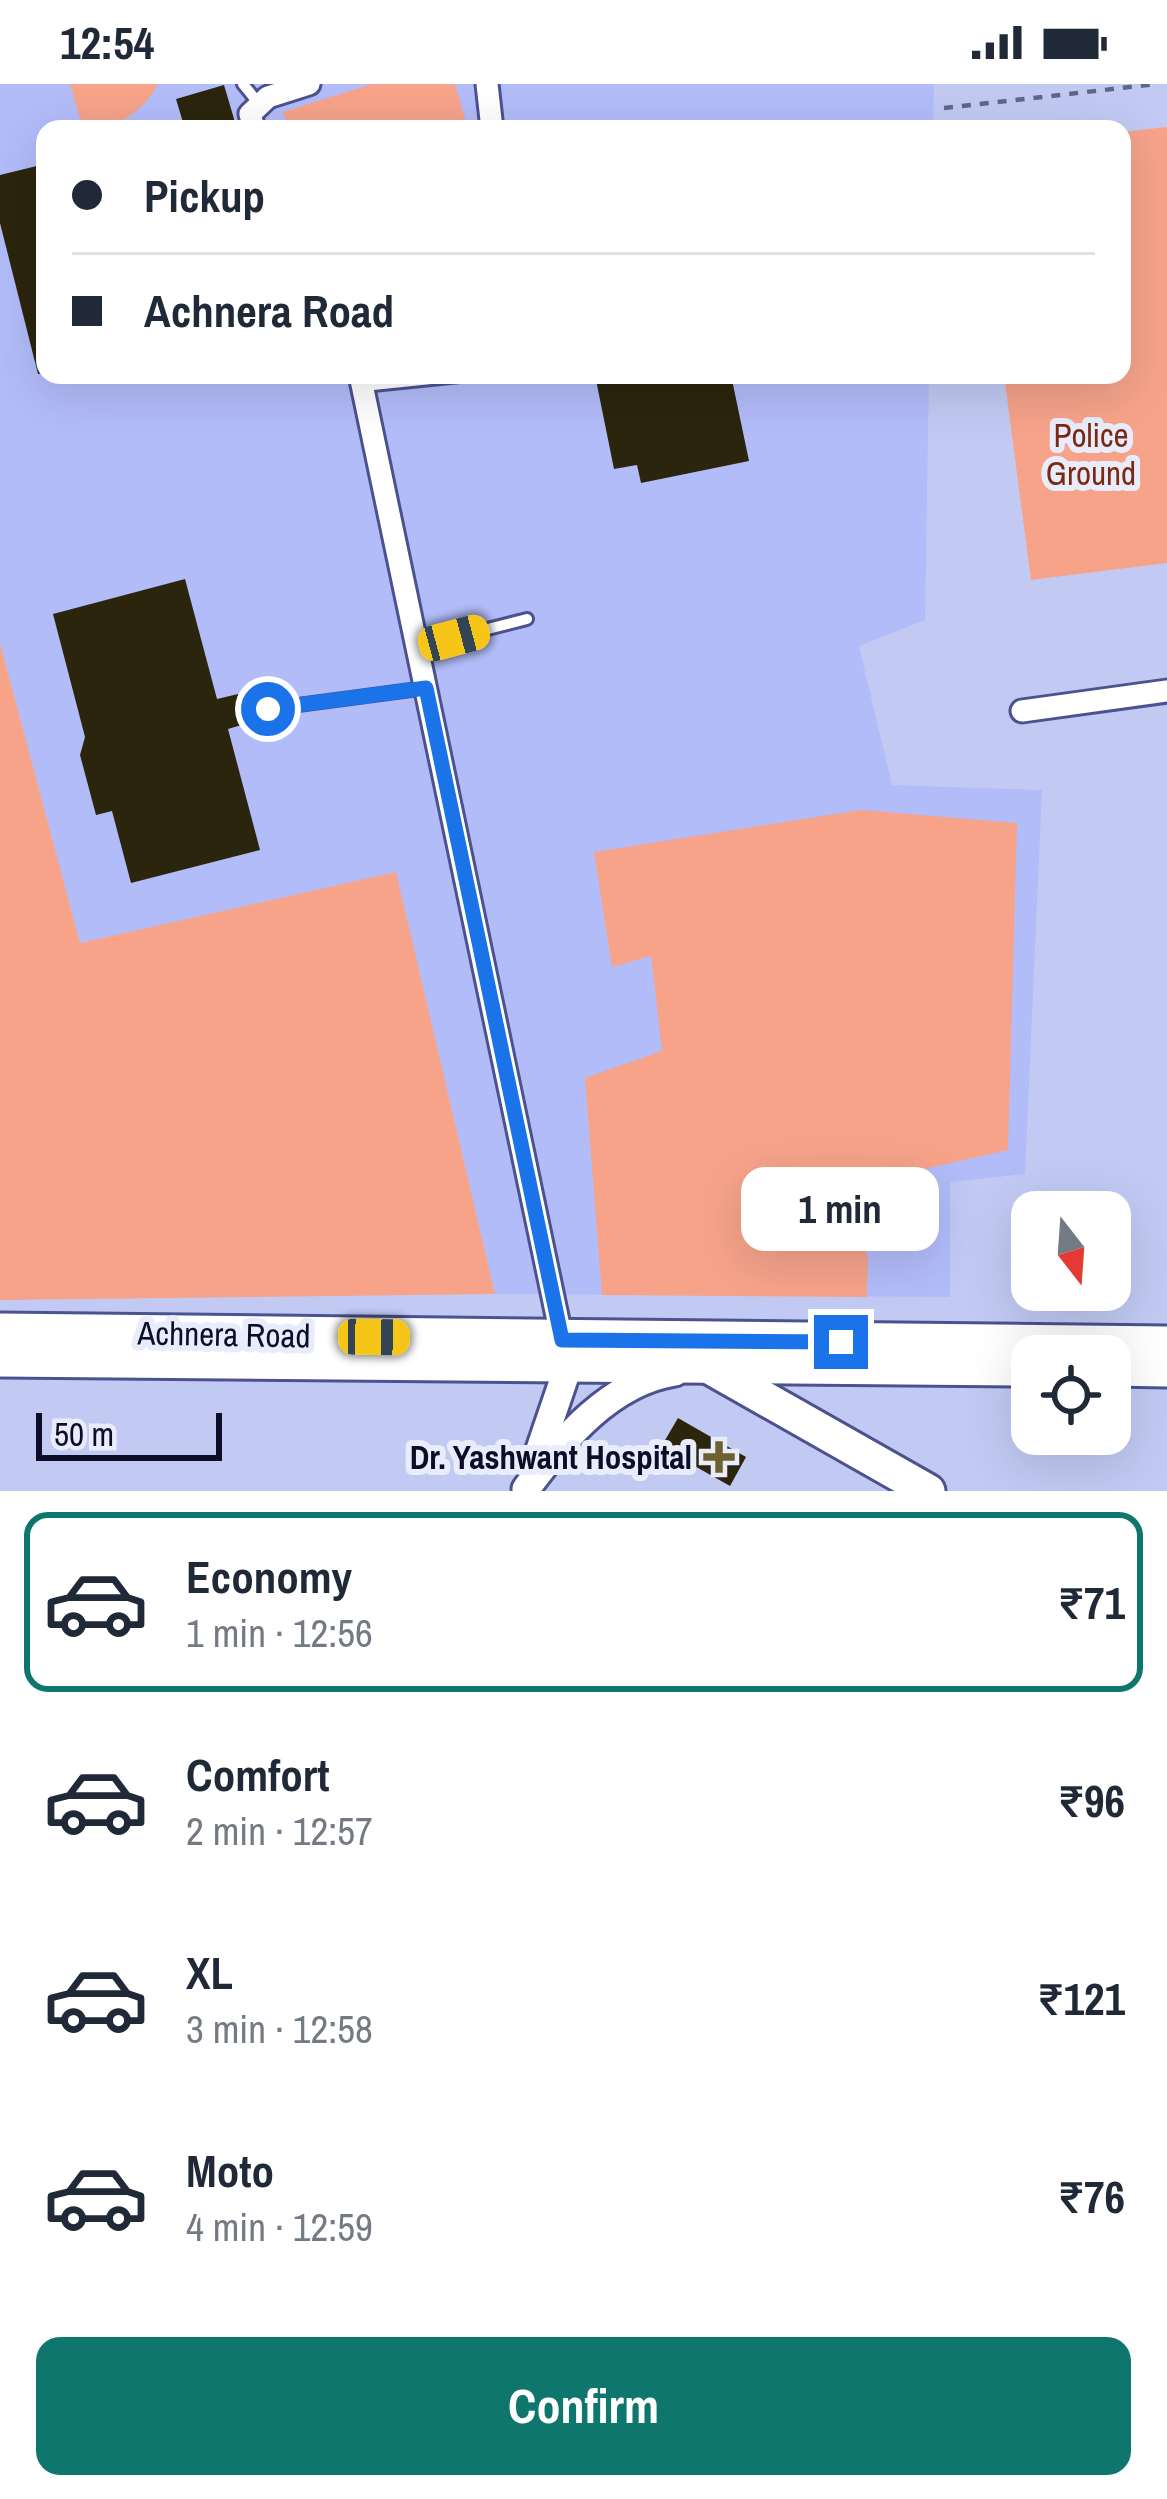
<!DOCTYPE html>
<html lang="en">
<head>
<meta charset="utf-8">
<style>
	body { margin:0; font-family:"Archivo Narrow",sans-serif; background:#f6f6f7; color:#1f2937; height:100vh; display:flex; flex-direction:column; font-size:45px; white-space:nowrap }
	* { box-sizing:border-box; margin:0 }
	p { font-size:39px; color:#747a83 }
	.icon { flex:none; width:66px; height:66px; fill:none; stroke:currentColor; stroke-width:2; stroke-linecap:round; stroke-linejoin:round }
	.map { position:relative; height:1407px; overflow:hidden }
	.panel { display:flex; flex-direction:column; background:#fff; flex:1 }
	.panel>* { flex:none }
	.top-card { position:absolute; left:36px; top:36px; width:1095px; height:264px; border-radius:24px; box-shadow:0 12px 48px #0002; display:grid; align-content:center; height:264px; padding:0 36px; background:#fff }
	.needle { width:78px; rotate:163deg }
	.tools { position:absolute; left:1011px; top:1107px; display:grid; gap:24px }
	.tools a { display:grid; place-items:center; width:120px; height:120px; border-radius:24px; background:#fff; box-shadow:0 12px 48px #0002; font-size:60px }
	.scale { position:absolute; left:36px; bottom:30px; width:186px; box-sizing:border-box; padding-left:12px; border:6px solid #0c0e27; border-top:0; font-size:33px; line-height:42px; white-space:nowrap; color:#0c0e27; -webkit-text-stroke:9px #e9ecfb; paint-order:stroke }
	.end { position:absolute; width:54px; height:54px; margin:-27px; border:15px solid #1a73e8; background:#fff; box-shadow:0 0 0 6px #fff }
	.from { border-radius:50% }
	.bubble { position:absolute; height:84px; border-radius:24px; background:#fff; box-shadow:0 12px 48px #0002; font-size:39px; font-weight:700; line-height:84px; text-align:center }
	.car { position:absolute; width:36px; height:72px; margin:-36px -18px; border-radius:15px; box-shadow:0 0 9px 3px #0007; background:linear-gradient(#f5c518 24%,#345 0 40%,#f5c518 0 76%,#345 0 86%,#f5c518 0) }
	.top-card b { display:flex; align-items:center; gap:42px; height:114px; font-size:45px }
	.top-card b+b { border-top:3px solid #e0e1e3 }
	.top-card i { width:30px; height:30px; background:#1f2937 }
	ul { padding:21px 0 0; list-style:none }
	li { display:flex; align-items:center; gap:36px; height:180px; margin:0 24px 18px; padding:0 12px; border:6px solid transparent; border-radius:24px }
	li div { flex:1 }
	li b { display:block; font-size:45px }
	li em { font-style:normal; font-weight:700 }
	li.active { border-color:#0f766e }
	li>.icon { width:108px; height:108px; stroke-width:1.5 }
	.primary-button { display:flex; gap:24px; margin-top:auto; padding:24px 36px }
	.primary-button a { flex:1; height:138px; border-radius:24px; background:#0f766e; color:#fff; font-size:48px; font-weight:700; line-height:138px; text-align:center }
	.status { display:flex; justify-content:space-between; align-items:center; height:84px; padding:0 60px; background:#fff; direction:ltr }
	.status svg { height:33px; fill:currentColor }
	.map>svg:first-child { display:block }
	.built { fill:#b2bcf9 }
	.green { fill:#f6a38a }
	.building { fill:#2b250d }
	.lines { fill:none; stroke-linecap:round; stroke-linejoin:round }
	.service-casing { stroke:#4b528f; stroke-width:16 }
	.minor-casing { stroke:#4b528f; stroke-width:27 }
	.tertiary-casing { stroke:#4b528f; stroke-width:33 }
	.secondary-casing { stroke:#4b528f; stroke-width:39 }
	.path { stroke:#616687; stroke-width:4.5; stroke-dasharray:9 9; stroke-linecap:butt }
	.service { stroke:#fff; stroke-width:10 }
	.minor { stroke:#fff; stroke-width:21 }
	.tertiary { stroke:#fff; stroke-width:27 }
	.secondary { stroke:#fff; stroke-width:33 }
	.route { stroke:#1a73e8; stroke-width:15 }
	.poi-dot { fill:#6d622f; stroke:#e9ecfb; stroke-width:4.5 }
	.labels { text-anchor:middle; stroke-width:12; stroke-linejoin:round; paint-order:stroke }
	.park-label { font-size:33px; fill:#7a2a10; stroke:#e9ecfb }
	.street-label { font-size:33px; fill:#0c0e27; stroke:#e9ecfb }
	.poi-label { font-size:33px; font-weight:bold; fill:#0c0e27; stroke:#e9ecfb; text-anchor:end }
</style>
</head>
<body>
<div class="status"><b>12:54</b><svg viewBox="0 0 49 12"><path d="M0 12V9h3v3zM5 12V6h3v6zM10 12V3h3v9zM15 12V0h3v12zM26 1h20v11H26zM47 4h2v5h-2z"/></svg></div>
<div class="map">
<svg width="1167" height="1407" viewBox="0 0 1167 1407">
	<rect width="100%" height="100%" fill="#c2caf4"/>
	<!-- built -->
	<polygon class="built" points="0,0 934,0 933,45 45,45 45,291 929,291 925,536 859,562 892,701 1042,706 1025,1090 950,1098 950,1213 495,1210 396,789 80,859 0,559"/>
	<!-- green -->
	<g class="green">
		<path d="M 70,0 L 158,0 C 142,29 117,45 83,45 Z"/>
		<polygon points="372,0 455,0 468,45 289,45 283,28"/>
		<polygon points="1167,43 1167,479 1031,496 1004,291 1122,291 1122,48"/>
		<polygon points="0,559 80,859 396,788 495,1210 0,1216"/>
		<polygon points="861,726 1017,739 1008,1066 853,1101 868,1176 867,1213 602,1211 585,994 662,967 651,872 612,883 594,768"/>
	</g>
	<!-- building -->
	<g class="building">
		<polygon points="224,1 237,45 185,45 176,15"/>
		<polygon points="45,80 45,289 38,290 0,139 0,91"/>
		<polygon points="595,291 731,291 749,377 641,399 637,381 614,385"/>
		<polygon points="185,495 217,615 238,610 245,640 228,645 260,766 131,799 112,727 96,731 80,671 85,653 53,530"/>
		<polygon points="678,1334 746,1373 730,1402 661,1363"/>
	</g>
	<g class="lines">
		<!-- service casing -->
		<g class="service-casing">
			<g id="service">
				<polyline points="243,0 260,21"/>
				<polyline points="363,302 470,291"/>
				<polyline points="417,563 527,535"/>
				<polyline points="268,625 426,604"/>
			</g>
		</g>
		<!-- minor casing -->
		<g class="minor-casing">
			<g id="minor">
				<polyline points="487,0 492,45"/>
				<polyline points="254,45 250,30 268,13 309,0"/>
				<polyline points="360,291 562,1256"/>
				<polyline points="1022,627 1167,607"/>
			</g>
		</g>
		<!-- tertiary casing -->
		<g class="tertiary-casing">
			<g id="tertiary">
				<polyline points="535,1380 568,1283 563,1263"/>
				<path d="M 526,1405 C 562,1356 610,1298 675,1288"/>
			</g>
		</g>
		<!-- secondary casing -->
		<g class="secondary-casing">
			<g id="secondary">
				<polyline points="0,1246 1167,1259"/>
				<polyline points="0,1276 1032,1285"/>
				<polyline points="711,1284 928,1407"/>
				<polyline points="1110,1285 1167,1286"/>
			</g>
		</g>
		<!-- path -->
		<polyline class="path" points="944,24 1157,0"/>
		<!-- service -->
		<use href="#service" class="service"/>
		<!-- minor -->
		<use href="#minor" class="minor"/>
		<!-- tertiary -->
		<use href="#tertiary" class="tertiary"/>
		<!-- secondary -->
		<use href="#secondary" class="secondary"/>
	</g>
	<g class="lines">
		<!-- route -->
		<polyline class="route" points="268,625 426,604 562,1256 841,1258"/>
	</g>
	<!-- markers -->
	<path class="poi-dot" d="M713 1355h12v12h12v12h-12v12h-12v-12h-12v-12h12z"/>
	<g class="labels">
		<!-- park labels -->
		<g class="park-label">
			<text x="1091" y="363">Police<tspan x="1091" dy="38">Ground</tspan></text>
		</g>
		<!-- street labels -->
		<g class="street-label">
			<text transform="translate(224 1250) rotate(1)" y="12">Achnera Road</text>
		</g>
		<!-- poi labels -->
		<g class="poi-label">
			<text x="692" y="1385">Dr. Yashwant Hospital</text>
		</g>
	</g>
</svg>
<div class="tools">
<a><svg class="needle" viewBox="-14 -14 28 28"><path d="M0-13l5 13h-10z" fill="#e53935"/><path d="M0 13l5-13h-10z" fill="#747a83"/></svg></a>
<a><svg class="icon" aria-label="locate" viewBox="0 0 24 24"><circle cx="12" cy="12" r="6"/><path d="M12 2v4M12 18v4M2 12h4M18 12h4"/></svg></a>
</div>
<div class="scale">50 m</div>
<i class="end from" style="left:268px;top:625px"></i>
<i class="end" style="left:841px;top:1258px"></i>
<div class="bubble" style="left:741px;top:1083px;width:198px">1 min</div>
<i class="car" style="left:454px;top:554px;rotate:75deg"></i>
<i class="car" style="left:374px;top:1253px;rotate:91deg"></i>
<div class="top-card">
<b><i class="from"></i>Pickup</b>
<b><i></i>Achnera Road</b>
</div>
</div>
<section class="panel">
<ul>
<li class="active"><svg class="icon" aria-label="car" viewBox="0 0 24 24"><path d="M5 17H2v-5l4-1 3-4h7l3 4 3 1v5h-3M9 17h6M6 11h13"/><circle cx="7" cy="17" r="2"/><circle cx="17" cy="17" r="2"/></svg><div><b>Economy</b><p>1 min · 12:56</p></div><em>₹71</em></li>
<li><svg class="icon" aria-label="car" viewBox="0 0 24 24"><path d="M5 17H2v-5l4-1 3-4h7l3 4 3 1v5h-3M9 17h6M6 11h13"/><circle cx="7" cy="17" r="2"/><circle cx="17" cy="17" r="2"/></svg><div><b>Comfort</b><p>2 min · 12:57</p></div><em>₹96</em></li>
<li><svg class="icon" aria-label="car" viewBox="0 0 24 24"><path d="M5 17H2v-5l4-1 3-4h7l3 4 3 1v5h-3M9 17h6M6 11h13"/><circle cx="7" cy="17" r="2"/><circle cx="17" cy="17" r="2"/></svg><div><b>XL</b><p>3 min · 12:58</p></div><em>₹121</em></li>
<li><svg class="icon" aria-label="car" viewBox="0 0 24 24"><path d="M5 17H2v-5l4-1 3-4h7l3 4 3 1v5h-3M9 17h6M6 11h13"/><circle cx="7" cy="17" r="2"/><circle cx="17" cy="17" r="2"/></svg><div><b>Moto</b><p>4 min · 12:59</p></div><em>₹76</em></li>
</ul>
<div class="primary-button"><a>Confirm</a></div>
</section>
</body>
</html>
